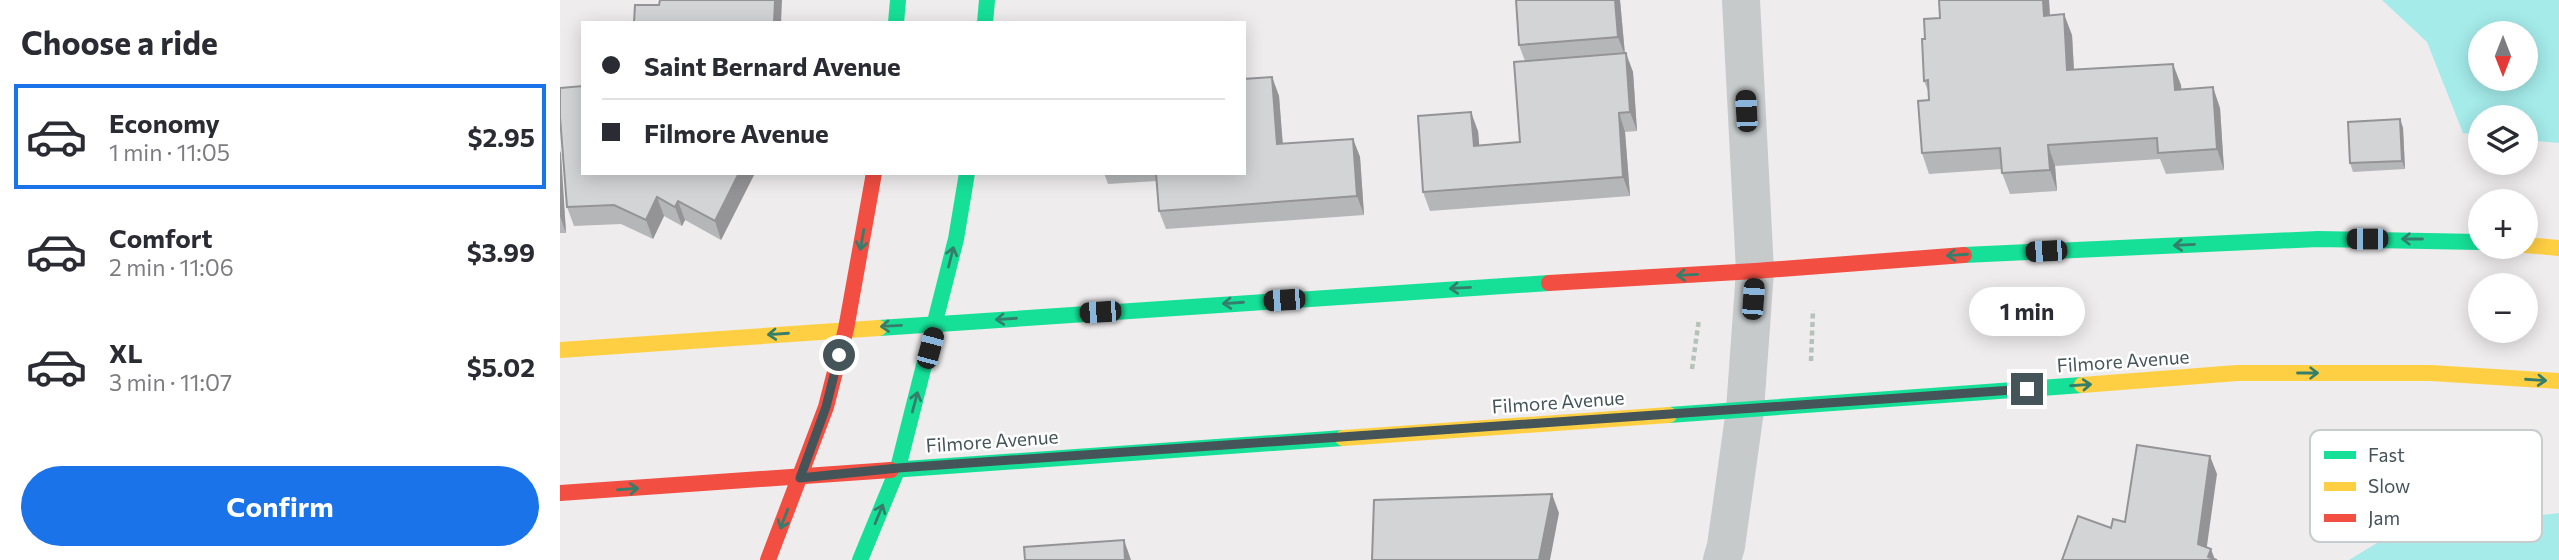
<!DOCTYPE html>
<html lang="en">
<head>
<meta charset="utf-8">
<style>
	body { margin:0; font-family:Commissioner,sans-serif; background:#f2f2f3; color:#2b2b33; height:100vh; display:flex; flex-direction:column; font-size:26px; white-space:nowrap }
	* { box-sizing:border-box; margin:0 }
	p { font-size:23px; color:#7c7c81 }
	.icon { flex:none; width:38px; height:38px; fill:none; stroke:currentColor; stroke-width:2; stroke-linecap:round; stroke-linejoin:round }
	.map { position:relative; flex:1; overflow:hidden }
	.side { display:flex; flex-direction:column; background:#fff; width:560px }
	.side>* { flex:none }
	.top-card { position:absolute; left:21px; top:21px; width:665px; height:154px; border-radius:0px; box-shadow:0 4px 18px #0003; display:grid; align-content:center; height:154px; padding:0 21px; background:#fff }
	.needle { width:46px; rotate:180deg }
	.buttons { position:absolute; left:1908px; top:21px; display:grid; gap:14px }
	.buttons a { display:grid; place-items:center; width:70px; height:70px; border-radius:50%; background:#fff; box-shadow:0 4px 18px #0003; font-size:35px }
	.end { position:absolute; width:32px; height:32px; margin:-16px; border:9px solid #445459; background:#fff; box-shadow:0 0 0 4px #fff }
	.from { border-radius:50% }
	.bubble { position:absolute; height:49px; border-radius:24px; background:#fff; box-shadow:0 4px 18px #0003; font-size:23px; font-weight:700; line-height:49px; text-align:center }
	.car { position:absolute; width:21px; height:42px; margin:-21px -10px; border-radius:9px; box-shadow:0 0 5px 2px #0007; background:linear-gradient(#222 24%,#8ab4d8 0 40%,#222 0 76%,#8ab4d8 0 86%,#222 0) }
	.top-card b { display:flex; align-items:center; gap:24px; height:66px; font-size:26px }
	.top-card b+b { border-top:2px solid #e1e1e2 }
	.top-card i { width:18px; height:18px; background:#2b2b33 }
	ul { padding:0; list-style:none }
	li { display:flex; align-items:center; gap:21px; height:105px; margin:0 14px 10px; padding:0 7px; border:4px solid transparent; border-radius:0px }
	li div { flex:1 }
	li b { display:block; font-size:26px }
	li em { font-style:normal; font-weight:700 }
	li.on { border-color:#1a73e8 }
	li>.icon { width:63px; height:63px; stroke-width:1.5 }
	h2 { padding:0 21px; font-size:32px; line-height:84px }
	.button { display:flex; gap:14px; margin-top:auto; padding:14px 21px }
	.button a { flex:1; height:80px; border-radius:42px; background:#1a73e8; color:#fff; font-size:28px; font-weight:700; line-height:80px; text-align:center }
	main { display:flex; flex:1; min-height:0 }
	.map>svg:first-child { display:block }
	.water { fill:#a4ebea; fill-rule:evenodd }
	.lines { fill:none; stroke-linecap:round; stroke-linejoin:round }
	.path { stroke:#b5c2bb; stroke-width:4.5; stroke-dasharray:5 3.5; stroke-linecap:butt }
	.street { stroke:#c6cacb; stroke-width:38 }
	.fast { stroke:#16e098; stroke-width:16 }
	.slow { stroke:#ffcf43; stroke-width:16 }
	.jam { stroke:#f24e42; stroke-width:16 }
	.wall { fill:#b5b6b8 }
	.shaded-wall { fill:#949496 }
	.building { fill:#d3d4d6; stroke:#949496; stroke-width:2 }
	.oneway { stroke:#367e6c }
	.route { stroke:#445459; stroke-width:9 }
	.labels { text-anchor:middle; stroke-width:5; stroke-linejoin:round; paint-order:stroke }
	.street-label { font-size:19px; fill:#445459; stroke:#fff }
	.key { fill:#fff; stroke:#c7cccd; stroke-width:2 }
	.key-label { font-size:19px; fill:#445459 }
</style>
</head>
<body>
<main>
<section class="side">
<h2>Choose a ride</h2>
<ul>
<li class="on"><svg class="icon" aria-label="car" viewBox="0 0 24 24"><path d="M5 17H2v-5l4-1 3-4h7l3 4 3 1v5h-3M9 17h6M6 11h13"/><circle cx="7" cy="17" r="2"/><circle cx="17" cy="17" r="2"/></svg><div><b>Economy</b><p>1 min · 11:05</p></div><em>$2.95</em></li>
<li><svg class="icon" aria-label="car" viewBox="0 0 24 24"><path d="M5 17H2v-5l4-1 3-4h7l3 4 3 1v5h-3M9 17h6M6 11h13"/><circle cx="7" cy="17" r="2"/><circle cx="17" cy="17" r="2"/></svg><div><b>Comfort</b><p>2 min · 11:06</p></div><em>$3.99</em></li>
<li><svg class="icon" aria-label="car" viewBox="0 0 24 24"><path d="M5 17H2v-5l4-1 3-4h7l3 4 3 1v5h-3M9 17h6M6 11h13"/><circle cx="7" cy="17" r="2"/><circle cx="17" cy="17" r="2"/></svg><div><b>XL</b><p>3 min · 11:07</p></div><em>$5.02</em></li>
</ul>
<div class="button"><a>Confirm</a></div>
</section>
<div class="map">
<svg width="1999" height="560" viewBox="0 0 1999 560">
	<rect width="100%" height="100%" fill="#eeeced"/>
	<!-- water -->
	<g class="water">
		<path d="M 1822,0 L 1999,0 L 1999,143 L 1965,140 L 1965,117 L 1920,117 L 1920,135 L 1903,133 L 1867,42 ZM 1920,33 L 1965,33 L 1965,79 L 1920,79 Z"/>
		<polygon points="1999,513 1999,560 1789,560 1835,532"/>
	</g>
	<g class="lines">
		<!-- path -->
		<g class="path">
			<polyline points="1251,361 1253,310"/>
			<polyline points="1132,369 1139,319"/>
		</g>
		<!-- street -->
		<polyline class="street" points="1162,560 1166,546 1185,410 1195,271 1181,0"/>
		<!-- fast -->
		<g class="fast">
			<polyline points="336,23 338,0"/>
			<polyline points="425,23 427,0"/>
			<polyline points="1404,255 1758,239 1920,242"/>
			<polyline points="319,328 989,283"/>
			<polyline points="1109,415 1522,385"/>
			<polyline points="331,470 783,438"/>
			<polyline points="300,560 338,468 396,239 407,173"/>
		</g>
		<!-- slow -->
		<g class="slow">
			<polyline points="1965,245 1999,248"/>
			<polyline points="0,350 319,328"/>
			<polyline points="1522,385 1677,373 1871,373 1999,381"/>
			<polyline points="783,438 1109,415"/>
		</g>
		<!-- jam -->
		<g class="jam">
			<polyline points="989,283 1195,271 1404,255"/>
			<polyline points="0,493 331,470"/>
			<polyline points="208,560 266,407 286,329 314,173"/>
		</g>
	</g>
	<!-- wall -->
	<g class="wall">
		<polygon points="1060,0 1065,53 1073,72 1077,131 1065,132 1070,196 870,211 863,192 918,131 919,145 960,142 965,61 959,45"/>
		<polygon points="1379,0 1489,0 1490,16 1512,35 1514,70 1621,85 1621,89 1660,108 1664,170 1606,174 1600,159 1495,166 1497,191 1450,194 1442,173 1442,169 1369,174 1362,153 1369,100 1369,93 1364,81 1365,39 1380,18"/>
		<polygon points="712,77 719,96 723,144 793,139 800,157 804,215 606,229 599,211 597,181 548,184 544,173 684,173"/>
		<polygon points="1840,119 1843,128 1845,169 1793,172 1790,163"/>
		<polygon points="0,151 6,233 0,233"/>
		<polygon points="23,173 195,173 161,240 125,220 122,226 104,216 93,239 61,224 14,226 7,207"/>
	</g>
	<!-- shaded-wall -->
	<g class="shaded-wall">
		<polygon points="215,0 222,0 221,23 214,23"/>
		<polygon points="1055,0 1060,0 1065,56 1058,37"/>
		<polygon points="1483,0 1489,0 1491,37 1484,16"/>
		<polygon points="1504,14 1512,35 1515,91 1507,70"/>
		<polygon points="1066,53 1073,72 1077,131 1070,112"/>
		<polygon points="1613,64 1621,85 1623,110 1615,90"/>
		<polygon points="712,77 719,96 724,163 717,144"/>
		<polygon points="1653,87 1660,108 1664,170 1657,149"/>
		<polygon points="911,112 918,131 921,164 914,146"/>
		<polygon points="1059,113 1065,132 1070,196 1063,177"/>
		<polygon points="1840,119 1843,128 1845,169 1842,161"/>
		<polygon points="793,139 800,157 804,215 797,196"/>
		<polygon points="1488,145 1495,166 1497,191 1490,170"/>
		<polygon points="0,151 1,153 6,233 0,216"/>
		<polygon points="179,173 195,173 161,240 155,221"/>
		<polygon points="97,197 104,216 93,239 86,220"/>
		<polygon points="118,201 125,220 122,226 115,207"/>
		<polygon points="1650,456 1657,474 1645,560 1638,544"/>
		<polygon points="992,494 999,513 990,560 979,560"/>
		<polygon points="564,540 571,560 565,560"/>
		<polygon points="1651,549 1655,560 1648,557"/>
	</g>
	<!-- building -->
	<g class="building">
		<polygon points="100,0 215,0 214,23 74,23 75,5 99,5"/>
		<polygon points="956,0 1055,0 1058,37 959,45"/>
		<polygon points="1379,0 1483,0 1484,16 1504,14 1507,70 1613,64 1615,90 1653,87 1657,149 1598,153 1597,138 1488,145 1490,170 1442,173 1440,148 1362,153 1358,101 1369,100 1368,80 1364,81 1362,39 1365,39 1364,19 1380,18"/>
		<polygon points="1066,53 1070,112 1059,113 1063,177 863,192 858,116 911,112 914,146 960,142 954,62"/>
		<polygon points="712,77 717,144 793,139 797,196 599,211 596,173 684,173 684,79"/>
		<polygon points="23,86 23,173 179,173 155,221 118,201 115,207 97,197 86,220 54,205 7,207 0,117 0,88"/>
		<polygon points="1840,119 1842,161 1790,163 1788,122"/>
		<polygon points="1577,445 1650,456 1638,544 1651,549 1648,557 1657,560 1502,560 1518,516 1551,528 1553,519 1565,522"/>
		<polygon points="992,494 979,560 812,560 814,500"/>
		<polygon points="564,540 565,560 465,560 464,547"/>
	</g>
	<!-- one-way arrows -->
	<defs><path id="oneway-shaft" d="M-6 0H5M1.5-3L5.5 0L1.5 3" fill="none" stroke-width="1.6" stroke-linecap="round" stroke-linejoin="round" transform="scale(1.75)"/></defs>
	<g class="oneway">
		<use href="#oneway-shaft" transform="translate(1852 239) rotate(-180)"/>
		<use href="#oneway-shaft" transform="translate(302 240) rotate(100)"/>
		<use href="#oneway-shaft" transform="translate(1624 245) rotate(177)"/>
		<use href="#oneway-shaft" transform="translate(1397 255) rotate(176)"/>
		<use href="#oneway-shaft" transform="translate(391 257) rotate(-76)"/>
		<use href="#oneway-shaft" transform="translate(1127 275) rotate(177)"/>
		<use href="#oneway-shaft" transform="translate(900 288) rotate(177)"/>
		<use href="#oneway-shaft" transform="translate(673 303) rotate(176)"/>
		<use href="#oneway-shaft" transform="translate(446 319) rotate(176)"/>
		<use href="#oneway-shaft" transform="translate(331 326) rotate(177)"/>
		<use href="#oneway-shaft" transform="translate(218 334) rotate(176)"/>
		<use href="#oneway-shaft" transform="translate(1748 373)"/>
		<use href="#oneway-shaft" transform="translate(1976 380) rotate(4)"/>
		<use href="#oneway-shaft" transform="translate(1521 385) rotate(-4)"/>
		<use href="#oneway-shaft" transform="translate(355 402) rotate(-75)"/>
		<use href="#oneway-shaft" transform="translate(68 489) rotate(-4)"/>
		<use href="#oneway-shaft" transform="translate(319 514) rotate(-68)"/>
		<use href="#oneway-shaft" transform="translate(224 519) rotate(111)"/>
	</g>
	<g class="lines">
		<!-- route -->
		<polyline class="route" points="279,355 266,407 240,478 338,468 1467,389"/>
	</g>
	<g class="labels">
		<!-- street labels -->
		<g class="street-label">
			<text transform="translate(1563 361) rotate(-4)" y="7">Filmore Avenue</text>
			<text transform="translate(998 402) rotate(-4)" y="7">Filmore Avenue</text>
			<text transform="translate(432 441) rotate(-4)" y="7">Filmore Avenue</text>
		</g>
	</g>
	<!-- legend -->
	<rect x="1750" y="430" width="232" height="112" rx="10" class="key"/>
	<rect x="1764" y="451" width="32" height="8" fill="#16e098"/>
	<rect x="1764" y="482" width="32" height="9" fill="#ffcf43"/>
	<rect x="1764" y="514" width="32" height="8" fill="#f24e42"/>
	<g class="key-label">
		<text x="1808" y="462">Fast</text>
		<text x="1808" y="493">Slow</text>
		<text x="1808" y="525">Jam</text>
	</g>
</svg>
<div class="buttons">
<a><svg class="needle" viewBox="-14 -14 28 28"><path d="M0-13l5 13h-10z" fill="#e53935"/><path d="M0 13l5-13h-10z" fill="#7c7c81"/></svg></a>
<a><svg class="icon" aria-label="layers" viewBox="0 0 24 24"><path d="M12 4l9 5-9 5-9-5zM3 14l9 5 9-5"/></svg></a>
<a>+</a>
<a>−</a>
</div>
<i class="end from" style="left:279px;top:355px"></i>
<i class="end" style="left:1467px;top:389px"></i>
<div class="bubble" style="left:1409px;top:287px;width:116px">1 min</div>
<i class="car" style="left:1186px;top:111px;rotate:357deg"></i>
<i class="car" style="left:1807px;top:239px;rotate:270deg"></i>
<i class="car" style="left:1486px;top:251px;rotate:267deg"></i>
<i class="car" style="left:1193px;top:299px;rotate:4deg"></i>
<i class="car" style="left:724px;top:300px;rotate:266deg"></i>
<i class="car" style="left:540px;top:312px;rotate:266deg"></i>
<i class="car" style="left:370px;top:348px;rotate:15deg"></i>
<div class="top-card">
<b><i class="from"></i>Saint Bernard Avenue</b>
<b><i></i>Filmore Avenue</b>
</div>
</div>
</main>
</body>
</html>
